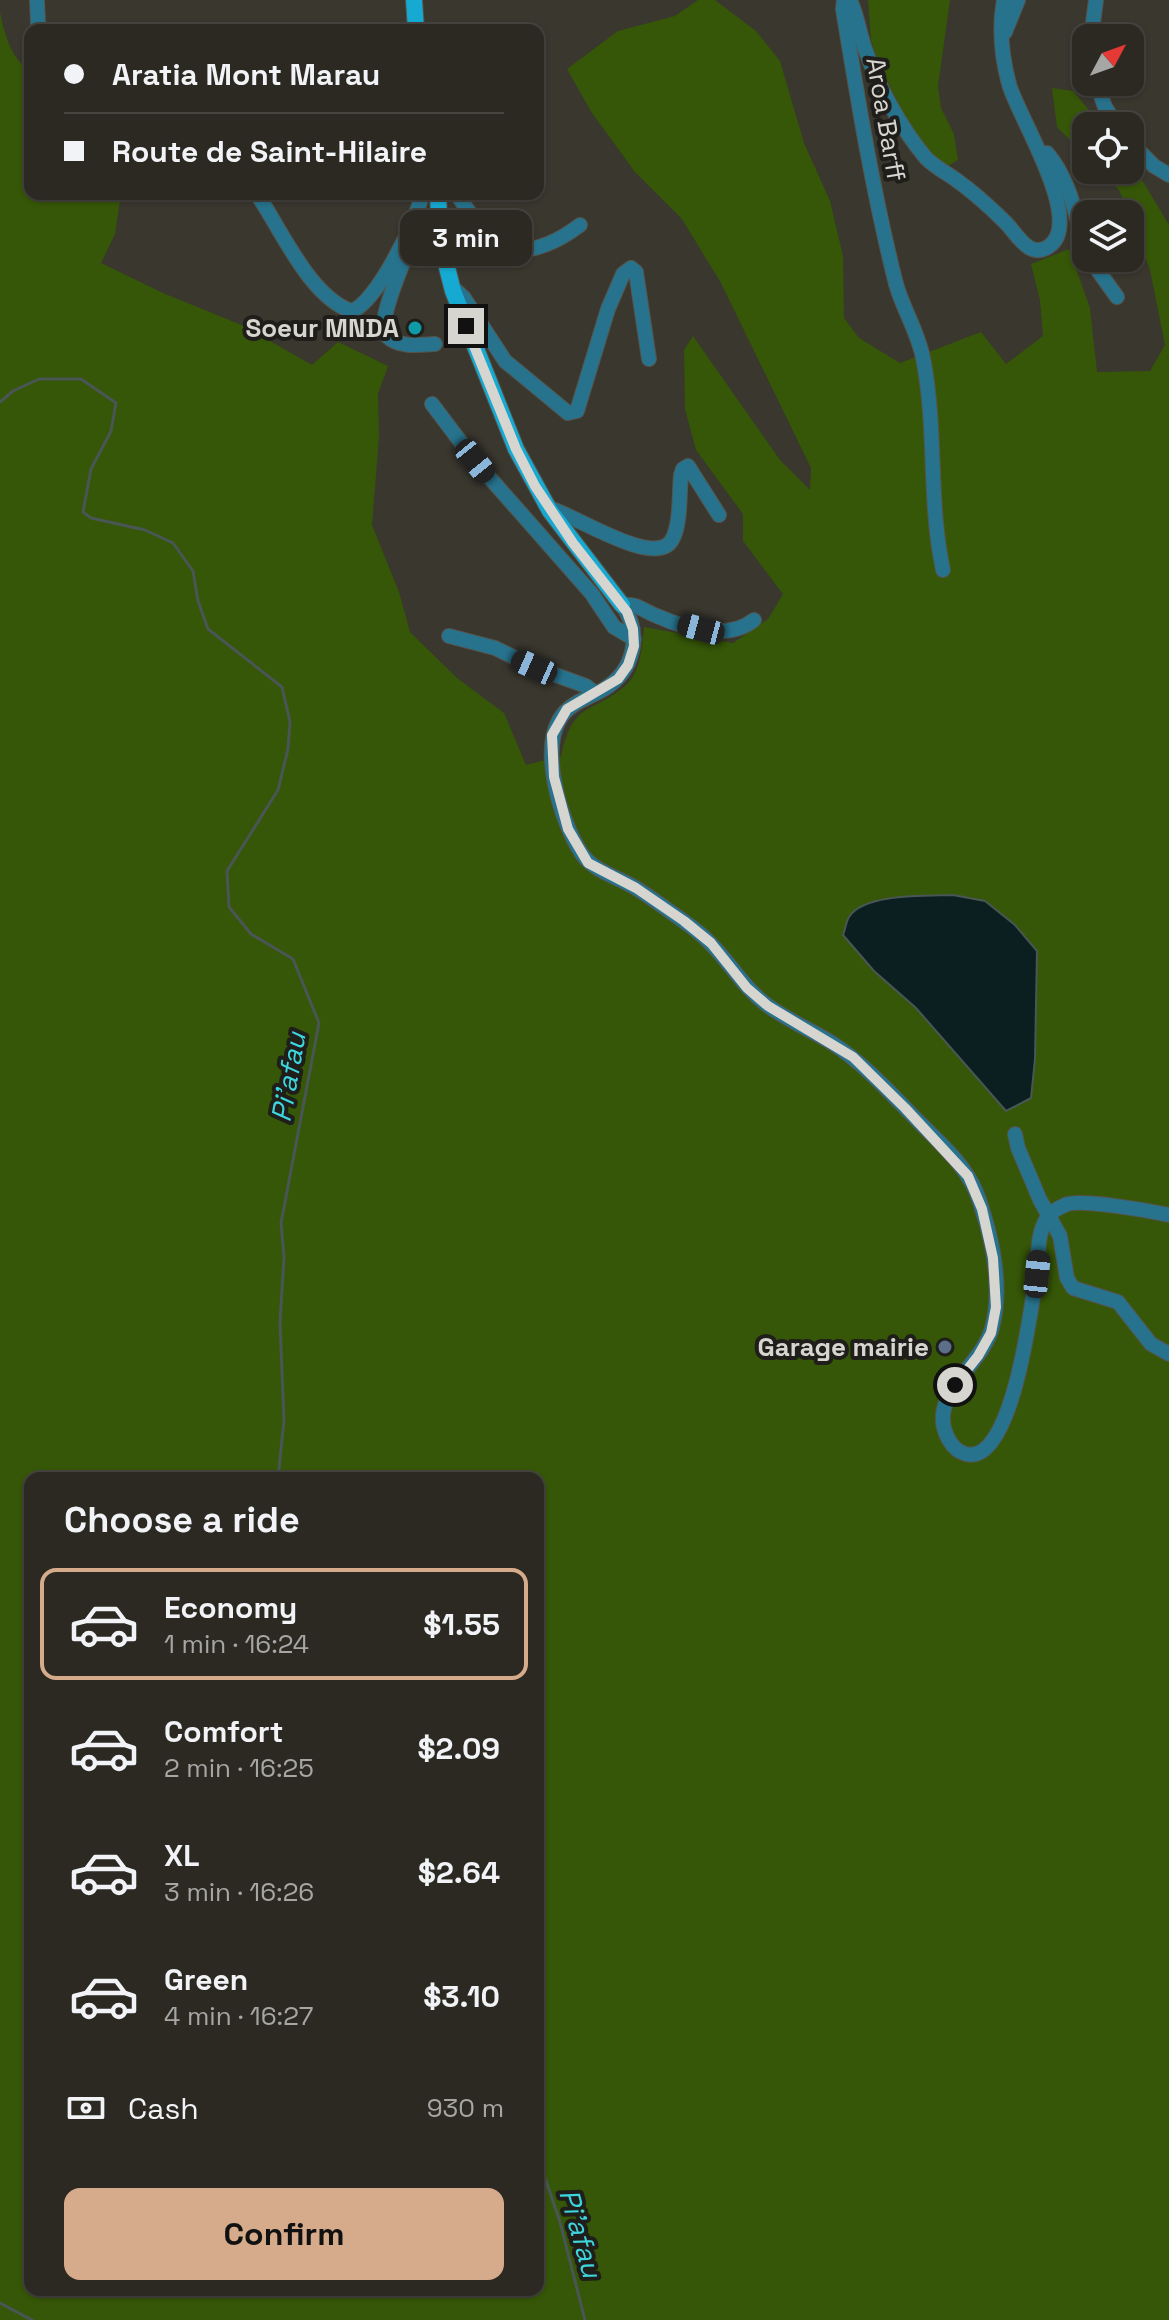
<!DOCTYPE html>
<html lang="en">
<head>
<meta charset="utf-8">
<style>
	body { margin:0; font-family:"Space Grotesk",sans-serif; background:#37352f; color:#f1f3f6; height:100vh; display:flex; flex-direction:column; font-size:30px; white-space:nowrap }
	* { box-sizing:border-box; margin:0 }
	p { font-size:26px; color:#a6a6a5 }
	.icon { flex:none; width:44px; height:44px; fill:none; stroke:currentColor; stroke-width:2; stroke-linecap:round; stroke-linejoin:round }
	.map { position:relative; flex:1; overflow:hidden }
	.panel { position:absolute; left:24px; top:1472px; width:520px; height:824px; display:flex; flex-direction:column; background:#2b2922; border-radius:16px; box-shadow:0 2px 6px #0004,0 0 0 2px #474540 }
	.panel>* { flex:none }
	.guide { position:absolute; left:24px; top:24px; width:520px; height:176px; border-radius:16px; box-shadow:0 2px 6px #0004,0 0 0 2px #474540; display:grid; align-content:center; height:176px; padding:0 40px; background:#2b2922 }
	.needle { width:52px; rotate:49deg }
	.controls { position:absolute; left:1072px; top:24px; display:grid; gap:16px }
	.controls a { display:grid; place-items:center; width:72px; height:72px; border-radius:16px; background:#2b2922; box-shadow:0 2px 6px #0004,0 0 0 2px #474540; font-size:40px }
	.end { position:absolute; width:36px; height:36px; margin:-18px; border:10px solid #d6d5d0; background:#111; box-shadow:0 0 0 4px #111 }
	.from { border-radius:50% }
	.bubble { position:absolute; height:56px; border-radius:16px; background:#2b2922; box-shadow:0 2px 6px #0004,0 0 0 2px #474540; font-size:26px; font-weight:600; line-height:56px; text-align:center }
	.car { position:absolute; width:24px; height:48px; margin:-24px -12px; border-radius:10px; box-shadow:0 0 6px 2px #0007; background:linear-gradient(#222 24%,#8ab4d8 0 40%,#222 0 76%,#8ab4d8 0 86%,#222 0) }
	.guide b { display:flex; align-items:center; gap:28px; height:76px; font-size:30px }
	.guide b+b { border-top:2px solid #474540 }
	.guide i { width:20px; height:20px; background:#f1f3f6 }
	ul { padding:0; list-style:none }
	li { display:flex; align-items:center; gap:24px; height:112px; margin:0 16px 12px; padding:0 24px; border:4px solid transparent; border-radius:16px }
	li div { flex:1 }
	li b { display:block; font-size:30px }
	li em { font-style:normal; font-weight:600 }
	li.current { border-color:#d6ab8b }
	li>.icon { width:72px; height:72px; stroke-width:1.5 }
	h2 { padding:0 40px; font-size:36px; line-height:96px }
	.pay { display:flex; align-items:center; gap:20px; height:88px; padding:0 40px; font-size:30px }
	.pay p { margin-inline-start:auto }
	.primary-button { display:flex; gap:16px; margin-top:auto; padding:16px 40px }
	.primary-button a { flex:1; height:92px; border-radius:16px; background:#d6ab8b; color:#111; font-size:32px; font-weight:600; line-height:92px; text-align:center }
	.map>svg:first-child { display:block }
	.green { fill:#365707; fill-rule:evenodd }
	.water { fill:#0c1f20; stroke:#495655; stroke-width:2 }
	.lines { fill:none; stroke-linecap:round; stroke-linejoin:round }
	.stream { stroke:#495655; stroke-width:3 }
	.minor-casing { stroke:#55534b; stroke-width:16 }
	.major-casing { stroke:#55534b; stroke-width:18 }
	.minor { stroke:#27738d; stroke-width:14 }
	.major { stroke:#16aad3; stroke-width:16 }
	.route { stroke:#d6d5d0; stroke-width:10 }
	.culture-dot { fill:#0f9aa8; stroke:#1f1e1a; stroke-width:3 }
	.service-dot { fill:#5c6f8a; stroke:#1f1e1a; stroke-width:3 }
	.labels { text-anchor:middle; stroke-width:8; stroke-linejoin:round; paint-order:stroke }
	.street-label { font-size:26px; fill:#d6d5d0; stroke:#1f1e1a }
	.poi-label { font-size:26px; font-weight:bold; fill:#d6d5d0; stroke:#1f1e1a; text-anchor:end }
	.water-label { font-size:28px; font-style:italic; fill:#3dd6df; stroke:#1f1e1a }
</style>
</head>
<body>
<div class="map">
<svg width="1169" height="2320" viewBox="0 0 1169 2320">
	<rect width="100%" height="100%" fill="#39372e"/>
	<!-- green -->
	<g class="green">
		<path d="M 698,0 L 715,0 L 756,31 L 780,61 L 804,143 L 830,201 L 843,256 L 844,318 L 859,338 L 900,363 L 981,332 L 1006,364 L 1043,336 L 1040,300 L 1031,264 L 1069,249 L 1090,308 L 1097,372 L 1150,371 L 1165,345 L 1150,270 L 1130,214 L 1119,190 L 1100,170 L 1130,170 L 1130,160 L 1169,225 L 1169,2320 L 0,2320 L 0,12 C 4,32 11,60 30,70 L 30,194 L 131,194 L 120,200 L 115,234 L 101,263 L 163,293 L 244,326 L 312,365 L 338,342 L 388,366 L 378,394 L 379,437 L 372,525 L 399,592 L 410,632 L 457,678 L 504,713 L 526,765 L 561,756 C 574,700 589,716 625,686 C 641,672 642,646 644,627 L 733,643 L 768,619 L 783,594 L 743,541 L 743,514 L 696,450 L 685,409 L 684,350 L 693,336 L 780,460 L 810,490 L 811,468 L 721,283 L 682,219 L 635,172 L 592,113 L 567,69 L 618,31 L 675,16 ZM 30,1478 L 538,1478 L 538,2290 L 30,2290 Z"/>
		<polygon points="868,0 950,0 938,86 941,108 954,134 958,160 948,166 932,160 915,137 879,64 871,40"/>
		<polygon points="1052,88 1073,91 1102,126 1086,126 1086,156 1057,127"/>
	</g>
	<!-- water -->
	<path class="water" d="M 953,895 L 985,901 L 1015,925 L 1037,951 L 1035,1059 L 1031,1098 L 1006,1111 L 916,1008 L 874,971 L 843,935 C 845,930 846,922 849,917 C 864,893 928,896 953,895 Z"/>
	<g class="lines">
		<!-- stream -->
		<g class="stream">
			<polyline points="0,402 13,391 39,379 81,379 116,403 111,431 91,469 83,512 91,518 145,530 173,543 193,571 198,601 208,629 282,687 290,722 288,749 278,790 227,871 229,907 251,934 293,959 319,1023 281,1223 284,1257 280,1323 284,1420 278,1478"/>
			<polyline points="538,2157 560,2222 585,2320"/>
			<polyline points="0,2303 32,2320"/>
		</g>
		<!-- minor casing -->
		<g class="minor-casing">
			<g id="minor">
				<polyline points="37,0 38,23 42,30"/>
				<path d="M 844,0 L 843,9 C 858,101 873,193 896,284 C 903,309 918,332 923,358 C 937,428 928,500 943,570"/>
				<path d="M 850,0 C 857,15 859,31 864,46 C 877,84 900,127 926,158 C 935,167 945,172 955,179 C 972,191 991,208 1006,223 C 1017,234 1029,259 1048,247 C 1087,223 1017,115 1009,84 C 1002,58 999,27 1004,0"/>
				<polyline points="1005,32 1018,0"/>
				<polyline points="1091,38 1096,0"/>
				<polyline points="1096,82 1105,107 1117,126"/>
				<polyline points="1130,142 1154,166 1169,175"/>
				<path d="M 1047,153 C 1071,181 1076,218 1086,251"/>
				<path d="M 257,194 C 281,229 309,296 351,311 C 375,306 418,218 422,194"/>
				<path d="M 457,194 L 490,244 C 523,259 555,244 580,225"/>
				<path d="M 414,228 C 412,250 373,321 387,336 C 398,348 421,345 435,344"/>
				<polyline points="1089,258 1117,297"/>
				<polyline points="451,286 464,298 505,361 568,413 577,411 608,309 623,274 631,268 636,272 649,359"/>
				<polyline points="432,404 475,461 592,594 614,627 634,639"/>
				<path d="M 548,508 C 571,512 658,572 673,538 C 681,521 679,494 681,475 L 683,469 L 688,466 L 719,515"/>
				<path d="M 754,620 C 728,641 684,628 657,616 C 643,611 638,603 622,605 C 643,634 634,671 604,689 C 591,697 575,701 565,712 C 536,744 561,823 582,854 C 594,872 621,878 639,890 C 653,899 668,910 682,920 C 692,927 703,935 711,944 C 731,964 744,988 767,1005 C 787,1020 811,1030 832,1043 C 866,1065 893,1096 921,1124 C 937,1140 955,1156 967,1175 C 973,1184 979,1198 982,1209 C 994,1245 1002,1291 992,1328 C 982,1366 924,1397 949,1440 C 953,1447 958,1452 966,1454 C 1012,1466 1031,1309 1036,1277 C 1039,1259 1036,1235 1047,1218 C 1051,1212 1058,1208 1065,1205 C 1079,1198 1150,1211 1169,1215"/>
				<polyline points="449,636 495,648 534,667 586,686 595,693"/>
				<polyline points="1015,1134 1018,1148 1040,1200 1060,1236 1067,1278 1073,1288 1118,1302 1151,1344 1169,1354"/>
			</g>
		</g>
		<!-- major casing -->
		<g class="major-casing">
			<g id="major">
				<polyline points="414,0 416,30"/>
				<polyline points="438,194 440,240 453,291 516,449 550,511 622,605"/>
			</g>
		</g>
		<!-- minor -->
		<use href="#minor" class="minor"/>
		<!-- major -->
		<use href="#major" class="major"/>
	</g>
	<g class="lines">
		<!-- route -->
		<polyline class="route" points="466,326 516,449 535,486 573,543 627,612 633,629 634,646 628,665 618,679 567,709 552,735 554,777 568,829 588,863 636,888 684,921 711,943 747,988 768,1006 853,1057 905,1108 968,1176 982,1209 993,1258 996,1307 991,1333 978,1356 955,1385"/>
	</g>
	<!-- markers -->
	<circle class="culture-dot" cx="415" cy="328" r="8"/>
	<circle class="service-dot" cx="945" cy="1347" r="8"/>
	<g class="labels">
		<!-- street labels -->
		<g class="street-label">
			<text transform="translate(886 119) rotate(80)" y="9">Aroa Barff</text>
		</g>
		<!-- poi labels -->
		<g class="poi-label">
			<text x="399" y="337">Soeur MNDA</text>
			<text x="929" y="1356">Garage mairie</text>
		</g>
		<!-- water labels -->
		<g class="water-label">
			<text transform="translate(288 1077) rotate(-80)" y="10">Pi'afau</text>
			<text transform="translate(581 2233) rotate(74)" y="10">Pi'afau</text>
		</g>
	</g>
</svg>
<div class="controls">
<a><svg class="needle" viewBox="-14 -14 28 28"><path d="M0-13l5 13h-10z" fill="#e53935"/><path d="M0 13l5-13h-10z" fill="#a6a6a5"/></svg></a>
<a><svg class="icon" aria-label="locate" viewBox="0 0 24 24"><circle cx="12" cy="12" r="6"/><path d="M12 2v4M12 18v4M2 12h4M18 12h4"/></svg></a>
<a><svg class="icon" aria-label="layers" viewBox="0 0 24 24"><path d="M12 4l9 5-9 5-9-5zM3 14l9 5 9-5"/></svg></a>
</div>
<i class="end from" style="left:955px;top:1385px"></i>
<i class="end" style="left:466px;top:326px"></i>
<div class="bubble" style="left:400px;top:210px;width:132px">3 min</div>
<i class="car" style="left:475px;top:461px;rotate:141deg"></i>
<i class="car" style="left:701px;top:629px;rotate:285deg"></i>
<i class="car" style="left:534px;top:667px;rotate:294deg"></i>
<i class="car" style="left:1037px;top:1274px;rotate:6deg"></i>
<div class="guide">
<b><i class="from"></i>Aratia Mont Marau</b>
<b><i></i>Route de Saint-Hilaire</b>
</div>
<section class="panel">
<h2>Choose a ride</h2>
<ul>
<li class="current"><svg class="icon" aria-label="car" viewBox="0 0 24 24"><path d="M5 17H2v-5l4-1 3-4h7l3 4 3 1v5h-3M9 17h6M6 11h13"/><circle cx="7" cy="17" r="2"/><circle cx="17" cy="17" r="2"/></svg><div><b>Economy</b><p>1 min · 16:24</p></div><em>$1.55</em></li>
<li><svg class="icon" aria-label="car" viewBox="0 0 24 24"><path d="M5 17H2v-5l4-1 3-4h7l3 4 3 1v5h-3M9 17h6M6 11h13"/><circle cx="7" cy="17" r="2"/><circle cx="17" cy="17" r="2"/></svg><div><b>Comfort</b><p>2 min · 16:25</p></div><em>$2.09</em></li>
<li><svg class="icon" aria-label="car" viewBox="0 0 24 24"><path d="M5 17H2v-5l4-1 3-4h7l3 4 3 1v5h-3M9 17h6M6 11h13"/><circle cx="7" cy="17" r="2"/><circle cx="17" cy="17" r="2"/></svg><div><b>XL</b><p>3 min · 16:26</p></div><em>$2.64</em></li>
<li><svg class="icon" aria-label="car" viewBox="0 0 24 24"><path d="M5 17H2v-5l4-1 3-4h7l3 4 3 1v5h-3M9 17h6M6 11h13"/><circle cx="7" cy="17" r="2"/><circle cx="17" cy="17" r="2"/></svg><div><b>Green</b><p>4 min · 16:27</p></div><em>$3.10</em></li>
</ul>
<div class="pay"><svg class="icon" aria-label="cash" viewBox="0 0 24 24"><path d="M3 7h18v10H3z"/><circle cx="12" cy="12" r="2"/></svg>Cash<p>930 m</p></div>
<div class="primary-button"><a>Confirm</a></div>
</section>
</div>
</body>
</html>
